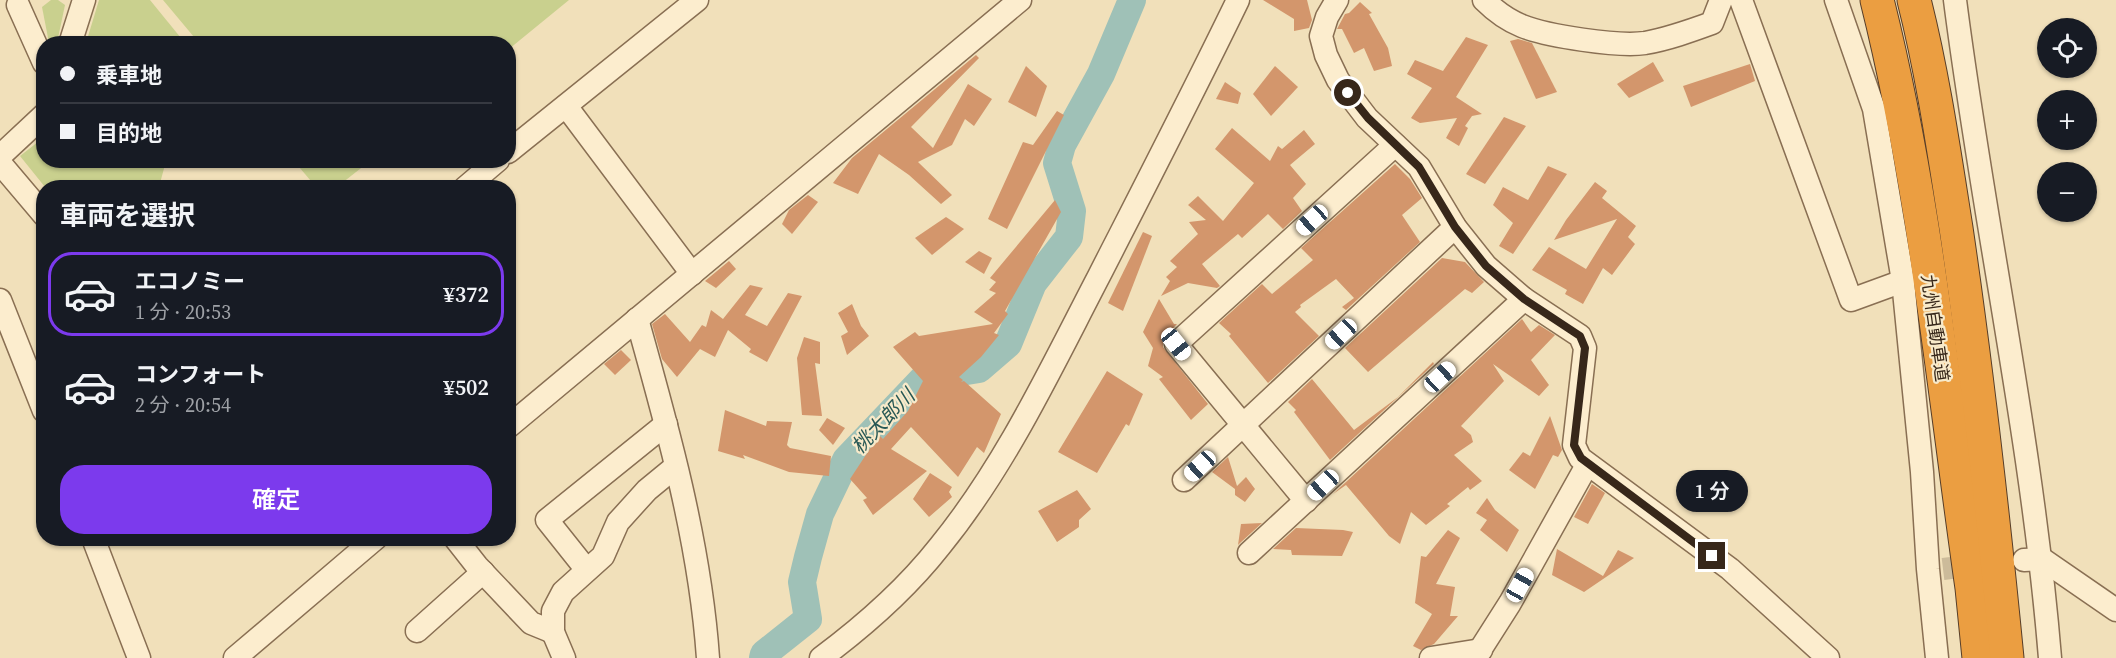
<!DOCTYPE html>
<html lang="ja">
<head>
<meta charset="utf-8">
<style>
	body { margin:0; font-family:"Source Serif 4","Noto Sans JP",serif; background:#242831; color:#f1f3f6; height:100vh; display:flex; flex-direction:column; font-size:22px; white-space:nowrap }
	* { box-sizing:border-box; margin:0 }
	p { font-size:20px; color:#9ea1a6 }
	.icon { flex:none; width:33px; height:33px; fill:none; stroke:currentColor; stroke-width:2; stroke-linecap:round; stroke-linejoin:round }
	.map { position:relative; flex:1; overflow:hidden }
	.panel { position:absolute; left:36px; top:180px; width:480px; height:366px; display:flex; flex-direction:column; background:#171b24; border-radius:24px; box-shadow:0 2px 4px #0004 }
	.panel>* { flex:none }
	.guide { position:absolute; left:36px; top:36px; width:480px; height:132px; border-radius:24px; box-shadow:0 2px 4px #0004; display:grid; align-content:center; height:132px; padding:0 24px; background:#171b24 }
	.fabs { position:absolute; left:2037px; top:18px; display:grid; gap:12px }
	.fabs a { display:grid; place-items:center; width:60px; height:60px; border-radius:50%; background:#171b24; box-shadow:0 2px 4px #0004; font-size:30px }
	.end { position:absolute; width:27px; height:27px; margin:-14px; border:8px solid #37271a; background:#fff; box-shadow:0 0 0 3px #fff }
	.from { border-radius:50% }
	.bubble { position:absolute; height:42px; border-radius:21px; background:#171b24; box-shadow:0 2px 4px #0004; font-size:20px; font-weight:600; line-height:42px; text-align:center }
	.car { position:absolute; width:18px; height:36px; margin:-18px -9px; border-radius:8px; box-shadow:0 0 4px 2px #0007; background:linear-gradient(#fff 24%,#345 0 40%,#fff 0 76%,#345 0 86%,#fff 0) }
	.guide b { display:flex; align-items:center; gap:21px; height:57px; font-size:22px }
	.guide b+b { border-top:2px solid #363941 }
	.guide i { width:15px; height:15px; background:#f1f3f6 }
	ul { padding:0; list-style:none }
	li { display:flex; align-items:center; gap:18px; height:84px; margin:0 12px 9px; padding:0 12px; border:3px solid transparent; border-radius:24px }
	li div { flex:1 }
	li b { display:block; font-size:22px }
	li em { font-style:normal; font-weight:600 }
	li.on { border-color:#7c3aed }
	li>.icon { width:54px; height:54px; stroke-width:1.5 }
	h2 { padding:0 24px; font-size:27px; line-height:72px }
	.primary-button { display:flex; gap:12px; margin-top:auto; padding:12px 24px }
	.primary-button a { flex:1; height:69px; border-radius:24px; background:#7c3aed; color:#fff; font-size:24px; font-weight:600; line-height:69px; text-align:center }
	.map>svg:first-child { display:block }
	.green { fill:#c9d08e }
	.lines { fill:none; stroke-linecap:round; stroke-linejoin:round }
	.river { stroke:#9fc1b7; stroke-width:28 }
	.building { fill:#d3966c }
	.minor-tunnel { stroke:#ccbb9a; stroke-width:22; stroke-dasharray:22 11; stroke-linecap:butt }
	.minor-casing { stroke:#896f53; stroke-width:25 }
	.highway-casing { stroke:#563d28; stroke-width:35 }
	.minor { stroke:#fcedce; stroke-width:22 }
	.highway { stroke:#eb9e41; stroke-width:33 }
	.route { stroke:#37271a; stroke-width:8 }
	.labels { text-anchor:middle; stroke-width:4.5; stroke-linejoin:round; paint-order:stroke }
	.street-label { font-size:18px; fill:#37271a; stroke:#f8eaca }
	.water-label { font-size:20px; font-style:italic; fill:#275855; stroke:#f8eaca }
</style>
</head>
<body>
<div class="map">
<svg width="2116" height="658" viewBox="0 0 2116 658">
	<rect width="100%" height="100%" fill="#f1e0ba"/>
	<!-- green -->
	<g class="green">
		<polygon points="51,0 58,0 65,5 57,43 49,43 42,7"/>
		<polygon points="99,0 150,0 185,43 86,43"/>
		<polygon points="163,0 569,0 509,49 508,44 199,43"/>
		<polygon points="43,138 44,160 166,161 159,187 45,187 20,156"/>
		<polygon points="294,161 370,161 337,187 316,187"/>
	</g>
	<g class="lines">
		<!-- river -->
		<polyline class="river" points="763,658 764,654 808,619 802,582 808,557 820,514 846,460 924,378 979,369 1008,344 1033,283 1069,237 1072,211 1057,163 1062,145 1101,74 1132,0"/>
	</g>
	<!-- building -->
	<g class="building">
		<polygon points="1263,0 1307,0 1312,20 1309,28 1294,31 1294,19"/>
		<polygon points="1360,2 1372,13 1369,14 1388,48 1392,66 1374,71 1364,48 1354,53 1342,29 1337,29 1345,14 1349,13"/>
		<polygon points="1466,37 1488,45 1456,97 1482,114 1472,116 1465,126 1468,128 1459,146 1446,138 1457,118 1420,123 1411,118 1432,88 1407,74 1415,60 1443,71"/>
		<polygon points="1518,39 1532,43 1557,92 1536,99 1510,41"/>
		<polygon points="976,55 979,58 911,127 933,148 968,84 992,99 974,126 965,119 952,145 918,162 952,195 941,204 909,175 879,154 858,194 833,183 852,158"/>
		<polygon points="1653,62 1664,81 1629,98 1617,84"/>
		<polygon points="1750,64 1755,81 1691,107 1683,86"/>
		<polygon points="1026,66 1047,86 1036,117 1008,102"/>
		<polygon points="1275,66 1298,87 1271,116 1253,94"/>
		<polygon points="1225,82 1241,93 1238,104 1216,99"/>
		<polygon points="1057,111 1064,115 1007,229 988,219 1023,142 1033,145"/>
		<polygon points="1504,117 1526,126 1485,184 1466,174"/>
		<polygon points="1232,128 1270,161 1278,146 1282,149 1304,130 1315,144 1290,165 1306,184 1293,198 1302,211 1283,229 1268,214 1242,238 1238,234 1202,264 1220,286 1217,288 1188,283 1161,296 1170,281 1166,277 1177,267 1170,261 1198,234 1189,222 1206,220 1188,205 1198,196 1223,221 1254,183 1215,149"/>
		<polygon points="1395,164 1410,179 1422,198 1402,215 1420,242 1346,310 1342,307 1354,298 1336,279 1300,305 1301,307 1295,312 1319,336 1268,383 1229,336 1231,334 1219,323 1262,284 1272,294 1313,260 1301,248"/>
		<polygon points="1548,166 1567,174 1513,254 1499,246 1513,223 1493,205 1503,187 1528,200"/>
		<polygon points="1595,182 1607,191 1602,198 1636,226 1628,237 1635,244 1612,275 1603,268 1583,304 1565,294 1567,290 1532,270 1549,247 1586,269 1617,219 1554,240 1566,220"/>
		<polygon points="808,195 818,202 792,234 782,224 789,210"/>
		<polygon points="1055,200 1061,212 1005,311 1008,314 994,333 999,335 981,357 959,377 963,380 961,382 964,381 1001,414 984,453 977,447 958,477 911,427 891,449 927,471 873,515 863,500 867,498 850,479 879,435 883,439 908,411 923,381 893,347 915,332 919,336 993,324 974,312 996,293 989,290 996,282 990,278"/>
		<polygon points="946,217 964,229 932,255 915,238"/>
		<polygon points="1143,232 1152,236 1123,311 1108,303"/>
		<polygon points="979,251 992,258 984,274 965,262"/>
		<polygon points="1442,258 1465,262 1484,282 1472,293 1465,289 1368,372 1345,348"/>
		<polygon points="729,261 736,269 716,288 705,281"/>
		<polygon points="750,285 763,288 745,315 767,326 788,293 802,296 767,362 749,352 751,349 728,330 715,357 700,349 677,377 662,359 652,324 665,314 690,342 702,325 706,327 711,310 723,319"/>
		<polygon points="1159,299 1174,324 1177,324 1163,339 1163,347 1208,404 1191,420 1159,379 1163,377 1148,366 1153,348 1143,332"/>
		<polygon points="852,304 861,326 869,336 847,355 841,336 848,332 838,313"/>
		<polygon points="1522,319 1531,332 1539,325 1555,335 1531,360 1549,385 1539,396 1493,364 1504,381 1461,426 1471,435 1473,442 1454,455 1482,481 1470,490 1468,487 1447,504 1450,506 1426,525 1411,512 1400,544 1389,536 1346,485 1333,494"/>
		<polygon points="804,337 820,342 820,364 815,363 822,416 802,415 797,358"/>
		<polygon points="621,350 631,360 615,375 604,364"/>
		<polygon points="1433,362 1434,364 1330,460 1294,412 1296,410 1288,402 1312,379 1354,430 1398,397"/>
		<polygon points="1107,371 1143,394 1129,426 1126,424 1097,473 1058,452"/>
		<polygon points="725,410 766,426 767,421 792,422 787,445 790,448 831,456 829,476 789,472 743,455 745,459 718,451"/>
		<polygon points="1550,416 1562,450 1558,457 1553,455 1535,489 1509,470 1523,452 1530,456"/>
		<polygon points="827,418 845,428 833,445 819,430"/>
		<polygon points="1228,457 1237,486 1246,477 1255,489 1245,502 1235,495 1235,489 1212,472"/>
		<polygon points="930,473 952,487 949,492 952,497 929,517 913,499"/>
		<polygon points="1592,484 1605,493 1588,524 1574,517"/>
		<polygon points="1077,490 1091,509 1079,520 1079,527 1057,542 1038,511"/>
		<polygon points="1487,498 1495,510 1519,530 1507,552 1480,530 1487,520 1476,513"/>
		<polygon points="1262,523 1240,543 1238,545 1241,524"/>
		<polygon points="1296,528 1343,530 1353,532 1342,556 1292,555 1291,550 1273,549"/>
		<polygon points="1448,530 1460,538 1436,584 1455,587 1450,616 1458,616 1434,644 1421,650 1413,646 1432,614 1415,603 1421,556 1426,557"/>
		<polygon points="1557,549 1603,576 1618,550 1634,558 1584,592 1552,575"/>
	</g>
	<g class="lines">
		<!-- minor-tunnel -->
		<polyline class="minor-tunnel" points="1943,569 1984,564"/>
		<!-- minor casing -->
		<g class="minor-casing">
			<g id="minor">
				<polyline points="1337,0 1327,17 1321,36 1326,55 1338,80 1367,118 1419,167 1455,227 1486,266 1524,299 1580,336 1585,348 1574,445 1580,458 1730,569 1828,658"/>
				<path d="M 1484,0 C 1495,11 1507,20 1522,26 C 1547,36 1618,47 1645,43 C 1668,39 1690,31 1712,23 L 1721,0"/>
				<polyline points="1741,0 1851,300 1903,281"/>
				<polyline points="1836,0 1874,109 1903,281 1922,472 1928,569 1937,658"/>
				<path d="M 1955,0 C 1983,220 2032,437 2050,658"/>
				<polyline points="18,5 44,63"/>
				<polyline points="70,44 84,0"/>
				<polyline points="566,106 692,274"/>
				<polyline points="508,152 697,0"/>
				<polyline points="0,156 44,115"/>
				<polyline points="0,163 44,215"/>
				<polyline points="465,188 498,160"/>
				<polyline points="0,300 44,411"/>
				<path d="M 637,319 C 668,429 700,543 708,658"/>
				<polyline points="508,427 1020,0"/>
				<polyline points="1184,480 1455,227"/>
				<polyline points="1306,501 1176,344 1395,145"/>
				<polyline points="93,538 139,658"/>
				<polyline points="455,538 477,566 531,623 553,632"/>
				<polyline points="1249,553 1524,299"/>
				<polyline points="2024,560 2042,559 2116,610"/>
				<polyline points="586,569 547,520 666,424"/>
				<polyline points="417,631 483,572"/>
				<polyline points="235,658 376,538"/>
				<polyline points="564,658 553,632 553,611 563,592 603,556 618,522 647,490 675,467"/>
				<path d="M 821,658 C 864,626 907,588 940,546 C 1006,465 1051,368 1099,276 C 1146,184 1193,93 1238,0"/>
				<polyline points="1431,658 1481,650"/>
				<polyline points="1475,658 1510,603 1587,465"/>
			</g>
		</g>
		<!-- highway casing -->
		<g class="highway-casing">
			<g id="highway">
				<path d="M 1877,0 C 1925,192 1944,392 1972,588 L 1979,658"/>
				<path d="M 1914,0 C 1933,75 1944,152 1956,228 C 1977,371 1993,514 2007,658"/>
			</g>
		</g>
		<!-- minor -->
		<use href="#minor" class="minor"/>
		<!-- highway -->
		<use href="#highway" class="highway"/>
	</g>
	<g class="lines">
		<!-- route -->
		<polyline class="route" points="1348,93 1368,118 1419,167 1455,227 1486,266 1524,299 1580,336 1585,348 1574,445 1581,458 1712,556"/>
	</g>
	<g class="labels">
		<!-- street labels -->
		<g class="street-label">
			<text transform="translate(1935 328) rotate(82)" y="6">九州自動車道</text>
		</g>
		<!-- water labels -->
		<g class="water-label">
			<text transform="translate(883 421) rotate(-46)" y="7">桃太郎川</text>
		</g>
	</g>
</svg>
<div class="fabs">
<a><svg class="icon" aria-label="locate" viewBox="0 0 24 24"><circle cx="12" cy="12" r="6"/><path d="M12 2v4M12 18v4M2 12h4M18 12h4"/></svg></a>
<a>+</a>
<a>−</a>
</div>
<i class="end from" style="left:1348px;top:93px"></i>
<i class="end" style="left:1712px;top:556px"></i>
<div class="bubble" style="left:1676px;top:470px;width:72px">1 分</div>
<i class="car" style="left:1312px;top:220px;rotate:228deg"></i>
<i class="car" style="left:1341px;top:334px;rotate:227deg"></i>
<i class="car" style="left:1176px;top:344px;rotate:141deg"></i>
<i class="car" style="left:1440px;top:377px;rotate:47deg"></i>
<i class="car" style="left:1200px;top:466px;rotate:227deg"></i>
<i class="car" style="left:1323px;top:485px;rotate:227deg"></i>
<i class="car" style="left:1520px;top:585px;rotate:29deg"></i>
<div class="guide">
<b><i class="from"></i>乗車地</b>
<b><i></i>目的地</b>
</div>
<section class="panel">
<h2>車両を選択</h2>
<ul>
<li class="on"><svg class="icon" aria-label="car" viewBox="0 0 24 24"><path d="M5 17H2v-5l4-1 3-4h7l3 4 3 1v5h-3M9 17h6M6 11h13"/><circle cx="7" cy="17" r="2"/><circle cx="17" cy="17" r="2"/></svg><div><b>エコノミー</b><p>1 分 · 20:53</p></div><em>¥372</em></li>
<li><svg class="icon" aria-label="car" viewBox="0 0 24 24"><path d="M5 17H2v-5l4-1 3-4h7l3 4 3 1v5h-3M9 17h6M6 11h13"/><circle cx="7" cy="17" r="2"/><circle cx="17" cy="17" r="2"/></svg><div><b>コンフォート</b><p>2 分 · 20:54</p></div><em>¥502</em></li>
</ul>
<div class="primary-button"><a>確定</a></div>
</section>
</div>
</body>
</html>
